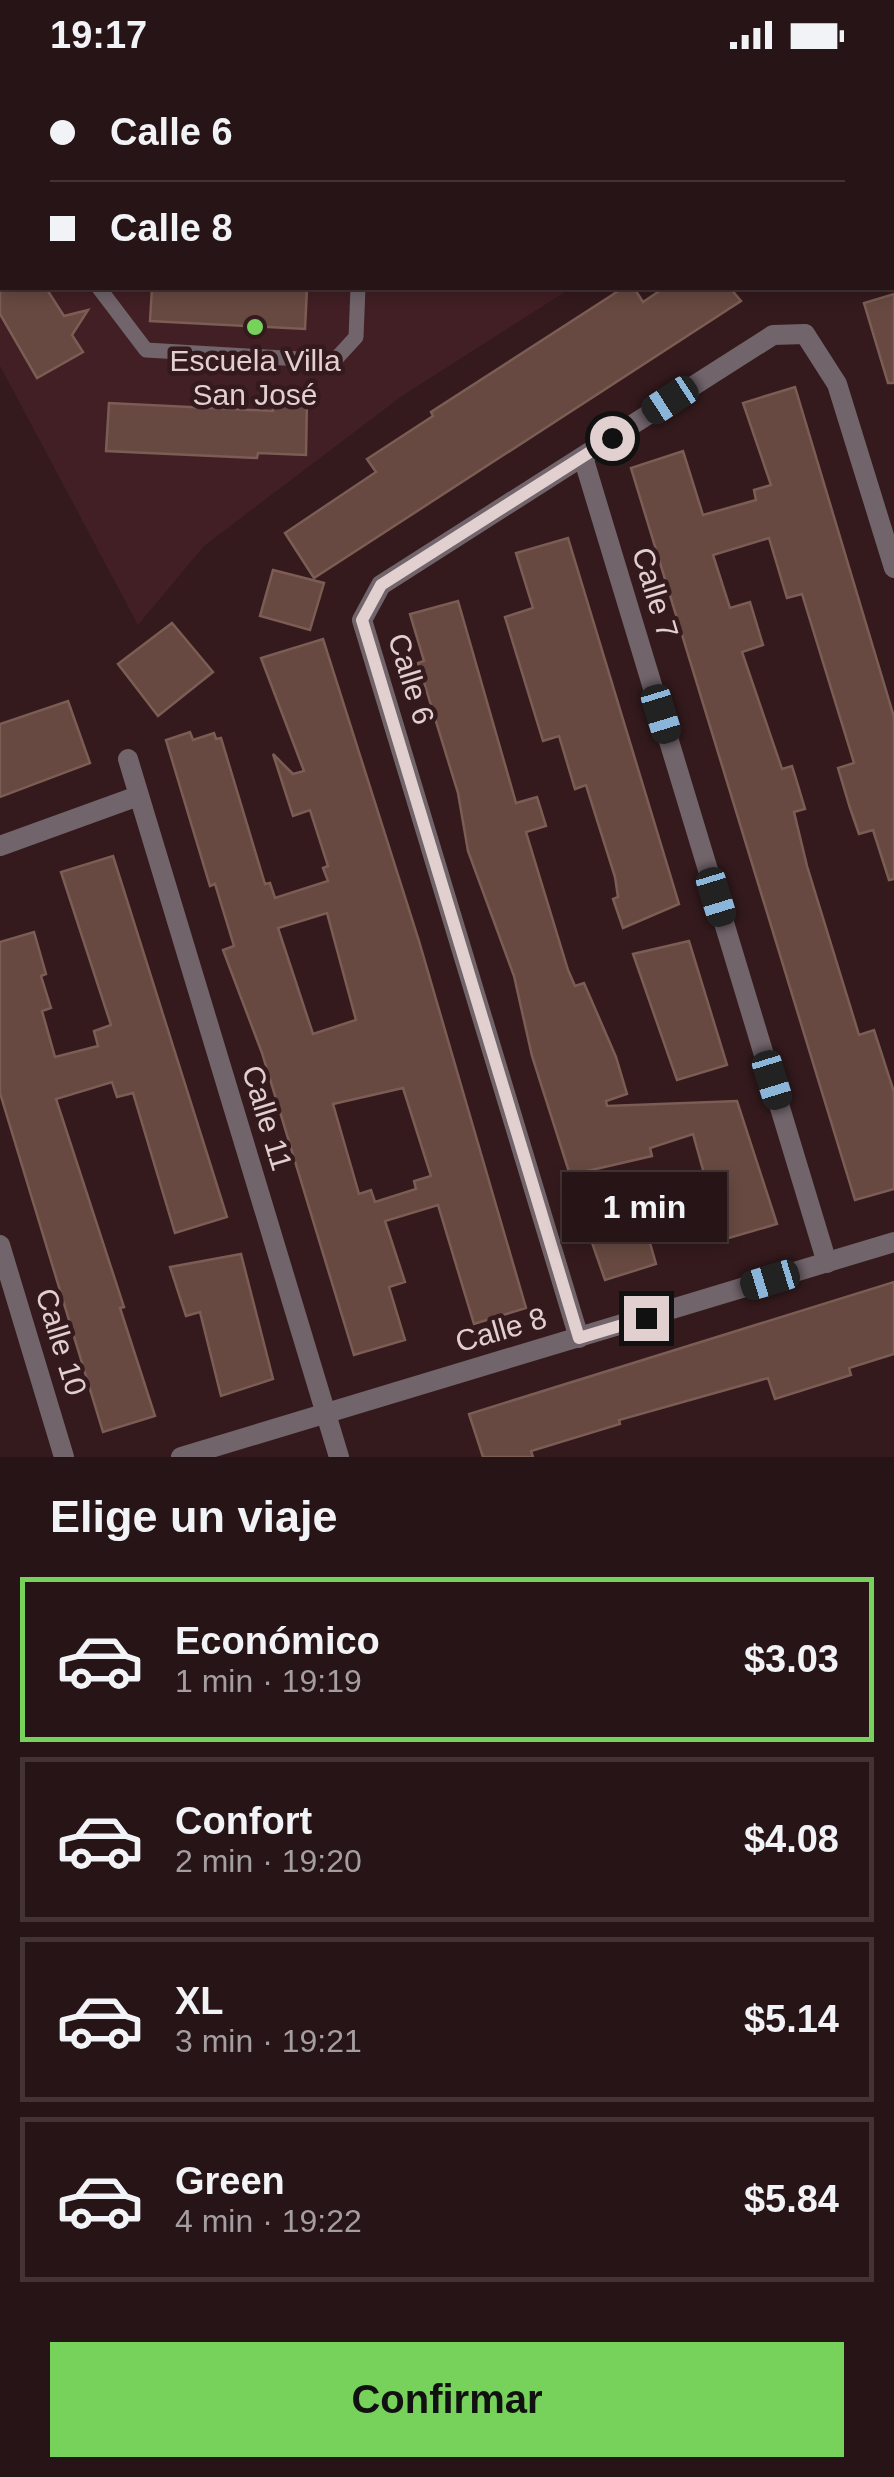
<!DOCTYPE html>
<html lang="es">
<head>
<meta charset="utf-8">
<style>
	body { margin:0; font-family:Helvetica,sans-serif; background:#2f1d1f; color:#f1f3f6; height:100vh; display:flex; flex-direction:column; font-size:38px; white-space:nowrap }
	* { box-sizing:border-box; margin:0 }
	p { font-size:32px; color:#a49ea1 }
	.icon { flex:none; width:55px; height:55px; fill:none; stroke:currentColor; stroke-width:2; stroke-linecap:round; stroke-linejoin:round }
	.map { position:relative; height:1387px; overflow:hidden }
	.sheet { display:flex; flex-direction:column; background:#271416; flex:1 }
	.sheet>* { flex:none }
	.guide { position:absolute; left:0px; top:0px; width:895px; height:220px; box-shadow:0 5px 15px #0003,0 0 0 2px #433335; display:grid; align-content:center; height:220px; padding:0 50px; background:#271416 }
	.end { position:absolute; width:45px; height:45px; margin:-22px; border:12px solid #e2cfd0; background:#111; box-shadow:0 0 0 5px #111 }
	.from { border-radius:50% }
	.bubble { position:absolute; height:70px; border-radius:0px; background:#271416; box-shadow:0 5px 15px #0003,0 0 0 2px #433335; font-size:32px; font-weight:600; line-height:70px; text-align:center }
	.car { position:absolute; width:30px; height:60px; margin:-30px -15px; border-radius:12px; box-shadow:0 0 8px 2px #0007; background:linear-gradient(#222 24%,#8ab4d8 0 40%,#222 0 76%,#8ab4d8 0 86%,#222 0) }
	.guide b { display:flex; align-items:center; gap:35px; height:95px; font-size:38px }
	.guide b+b { border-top:2px solid #433335 }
	.guide i { width:25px; height:25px; background:#f1f3f6 }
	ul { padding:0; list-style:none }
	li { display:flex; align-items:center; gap:30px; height:165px; margin:0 20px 15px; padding:0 30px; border:5px solid #433335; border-radius:0px }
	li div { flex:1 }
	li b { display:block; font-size:38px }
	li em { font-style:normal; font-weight:600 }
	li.active { border-color:#76d25a }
	li>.icon { width:90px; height:90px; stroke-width:1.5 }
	h2 { padding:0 50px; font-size:45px; line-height:120px }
	.primary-button { display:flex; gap:20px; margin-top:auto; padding:20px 50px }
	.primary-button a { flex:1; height:115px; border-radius:0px; background:#76d25a; color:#111; font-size:40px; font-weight:600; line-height:115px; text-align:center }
	.status { display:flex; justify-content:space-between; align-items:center; height:70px; padding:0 50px; background:#271416; direction:ltr }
	.status svg { height:28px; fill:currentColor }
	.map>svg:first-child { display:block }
	.built { fill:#411f24 }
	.building { fill:#674941; stroke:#7b5d54; stroke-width:2.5; fill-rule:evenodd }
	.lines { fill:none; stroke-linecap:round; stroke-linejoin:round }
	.service { stroke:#71646b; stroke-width:15 }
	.minor { stroke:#71646b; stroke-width:20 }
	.tertiary { stroke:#71646b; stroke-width:20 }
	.route { stroke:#e2cfd0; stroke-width:12 }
	.poi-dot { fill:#76d25a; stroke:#341a1d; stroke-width:4 }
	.labels { text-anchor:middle; stroke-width:9; stroke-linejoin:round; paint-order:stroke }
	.poi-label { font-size:30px; fill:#e2cfd0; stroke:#341a1d }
	.street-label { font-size:30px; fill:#e2cfd0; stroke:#341a1d }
</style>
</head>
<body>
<div class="status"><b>19:17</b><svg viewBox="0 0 49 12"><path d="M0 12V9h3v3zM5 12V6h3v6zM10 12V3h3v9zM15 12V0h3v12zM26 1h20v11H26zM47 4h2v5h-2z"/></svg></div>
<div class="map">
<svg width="894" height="1387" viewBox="0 0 894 1387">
	<rect width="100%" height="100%" fill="#341a1d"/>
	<!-- built -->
	<polygon class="built" points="0,0 762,0 764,2 2,2 2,218 571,218 402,326 204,476 138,555 0,296"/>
	<!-- building -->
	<g class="building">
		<polygon points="0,218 46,218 64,246 88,240 72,265 83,282 37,308 0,244"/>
		<polygon points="152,218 307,218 305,259 150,251"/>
		<polygon points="623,218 634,218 643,232 664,218 730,218 741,231 314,508 285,463 376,402 367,389 433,346 431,342"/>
		<polygon points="894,224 894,313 888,313 864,233"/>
		<polygon points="795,317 894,647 894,809 889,810 873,760 859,764 850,738 838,698 854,693 802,524 787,528 769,468 713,485 730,538 750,532 763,575 742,582 782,699 792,696 797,712 805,739 794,742 807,796 859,965 874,960 894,1022 894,1119 855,1130 631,398 683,381 703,445 756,430 754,420 771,415 743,333"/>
		<polygon points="273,327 307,328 306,385 258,383 257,388 106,381 109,333 273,341"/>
		<polygon points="568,468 679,834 623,858 613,829 618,827 615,807 586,715 575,719 559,666 543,671 505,547 533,538 516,483"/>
		<polygon points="273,500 324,513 310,560 260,546"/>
		<polygon points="458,531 516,733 537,727 546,756 526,762 568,900 575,916 584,913 616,987 627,1024 606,1031 607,1036 737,1031 777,1154 722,1170 717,1154 697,1159 689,1131 710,1125 693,1064 650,1078 652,1086 570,1105 532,986 514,906 468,781 458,723 418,593 424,591 410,544"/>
		<polygon points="172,553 213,602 158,646 118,594"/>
		<path d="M 323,569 L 419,871 L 526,1238 L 474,1254 L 438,1135 L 385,1151 L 405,1212 L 389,1217 L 405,1270 L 354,1285 L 262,983 L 223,880 L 234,876 L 215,814 L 210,816 L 166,670 L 190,662 L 193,670 L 214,663 L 216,669 L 221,668 L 265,814 L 270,813 L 275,828 L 328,811 L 323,798 L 328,796 L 310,740 L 293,746 L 273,684 L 293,704 L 304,701 L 261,588 ZM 327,843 L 356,950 L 313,964 L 278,858 ZM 403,1018 L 431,1106 L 414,1111 L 416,1119 L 375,1132 L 371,1120 L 359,1124 L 333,1034 Z"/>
		<polygon points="68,631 90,693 0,727 0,654"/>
		<polygon points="113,786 227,1147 175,1163 133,1023 117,1027 112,1012 56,1029 124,1237 120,1238 155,1346 103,1362 0,1023 0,872 34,862 46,904 41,906 51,938 42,941 55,987 98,976 94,961 111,955 61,802"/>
		<polygon points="689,871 727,995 677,1010 633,884"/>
		<polygon points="637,1112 656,1171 650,1173 656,1194 605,1210 581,1141"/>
		<polygon points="241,1184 273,1309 221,1326 200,1242 186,1246 170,1197"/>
		<polygon points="894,1212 894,1284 849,1298 851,1305 775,1329 768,1308 619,1350 620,1354 531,1381 533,1387 483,1387 469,1344"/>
	</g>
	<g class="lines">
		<!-- service -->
		<g class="service">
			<polyline points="368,2 369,0"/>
			<polyline points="0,99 2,97"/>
			<polyline points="99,218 146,280 334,291 356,267 358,218"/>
		</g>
		<!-- minor -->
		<g class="minor">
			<polyline points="583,387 827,1193"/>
			<polyline points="128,689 339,1387"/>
			<polyline points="0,776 138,726"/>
			<polyline points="0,1175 64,1387"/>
			<polyline points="579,1268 362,550 381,515 773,265 805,264 837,314 894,498"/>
			<polyline points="181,1387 894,1172"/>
		</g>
		<!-- tertiary -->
		<g class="tertiary">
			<polyline points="806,0 808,2"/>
			<polyline points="892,105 894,106"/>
		</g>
	</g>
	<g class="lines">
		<!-- route -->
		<polyline class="route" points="612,368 381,515 362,550 579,1268 646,1248"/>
	</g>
	<!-- markers -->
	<circle class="poi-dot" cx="255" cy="257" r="10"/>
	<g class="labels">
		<!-- poi labels -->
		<g class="poi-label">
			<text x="255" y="301">Escuela Villa<tspan x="255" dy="34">San José</tspan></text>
		</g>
		<!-- street labels -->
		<g class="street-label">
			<text transform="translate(655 523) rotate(73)" y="10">Calle 7</text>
			<text transform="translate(411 609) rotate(73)" y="10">Calle 6</text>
			<text transform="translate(267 1048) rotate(73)" y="10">Calle 11</text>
			<text transform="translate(501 1260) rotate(-16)" y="10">Calle 8</text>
			<text transform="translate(61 1272) rotate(73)" y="10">Calle 10</text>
		</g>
	</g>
</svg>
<i class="end from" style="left:612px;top:368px"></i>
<i class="end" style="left:646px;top:1248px"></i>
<div class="bubble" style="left:562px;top:1102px;width:165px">1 min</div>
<i class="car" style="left:670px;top:330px;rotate:237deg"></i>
<i class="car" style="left:661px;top:644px;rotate:163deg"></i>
<i class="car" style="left:716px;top:827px;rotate:163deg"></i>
<i class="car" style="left:772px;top:1010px;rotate:163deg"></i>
<i class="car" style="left:770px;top:1210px;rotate:253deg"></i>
<div class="guide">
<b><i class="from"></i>Calle 6</b>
<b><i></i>Calle 8</b>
</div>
</div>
<section class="sheet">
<h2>Elige un viaje</h2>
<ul>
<li class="active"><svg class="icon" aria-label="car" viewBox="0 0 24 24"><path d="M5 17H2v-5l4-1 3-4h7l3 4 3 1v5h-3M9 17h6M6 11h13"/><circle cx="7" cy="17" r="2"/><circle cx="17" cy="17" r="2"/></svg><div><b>Económico</b><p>1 min · 19:19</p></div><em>$3.03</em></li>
<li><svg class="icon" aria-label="car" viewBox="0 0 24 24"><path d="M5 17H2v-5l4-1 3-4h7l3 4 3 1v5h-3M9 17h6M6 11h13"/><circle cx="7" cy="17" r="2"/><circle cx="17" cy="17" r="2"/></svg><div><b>Confort</b><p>2 min · 19:20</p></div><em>$4.08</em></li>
<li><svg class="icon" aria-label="car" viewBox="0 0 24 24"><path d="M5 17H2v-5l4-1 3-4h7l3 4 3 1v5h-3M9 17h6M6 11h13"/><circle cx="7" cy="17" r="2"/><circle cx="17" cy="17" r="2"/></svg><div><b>XL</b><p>3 min · 19:21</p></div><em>$5.14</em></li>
<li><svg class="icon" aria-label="car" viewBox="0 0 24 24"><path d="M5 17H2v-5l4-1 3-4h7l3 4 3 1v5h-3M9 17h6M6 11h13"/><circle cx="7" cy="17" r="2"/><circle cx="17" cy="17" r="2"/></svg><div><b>Green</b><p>4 min · 19:22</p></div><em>$5.84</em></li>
</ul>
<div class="primary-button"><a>Confirmar</a></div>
</section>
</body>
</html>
